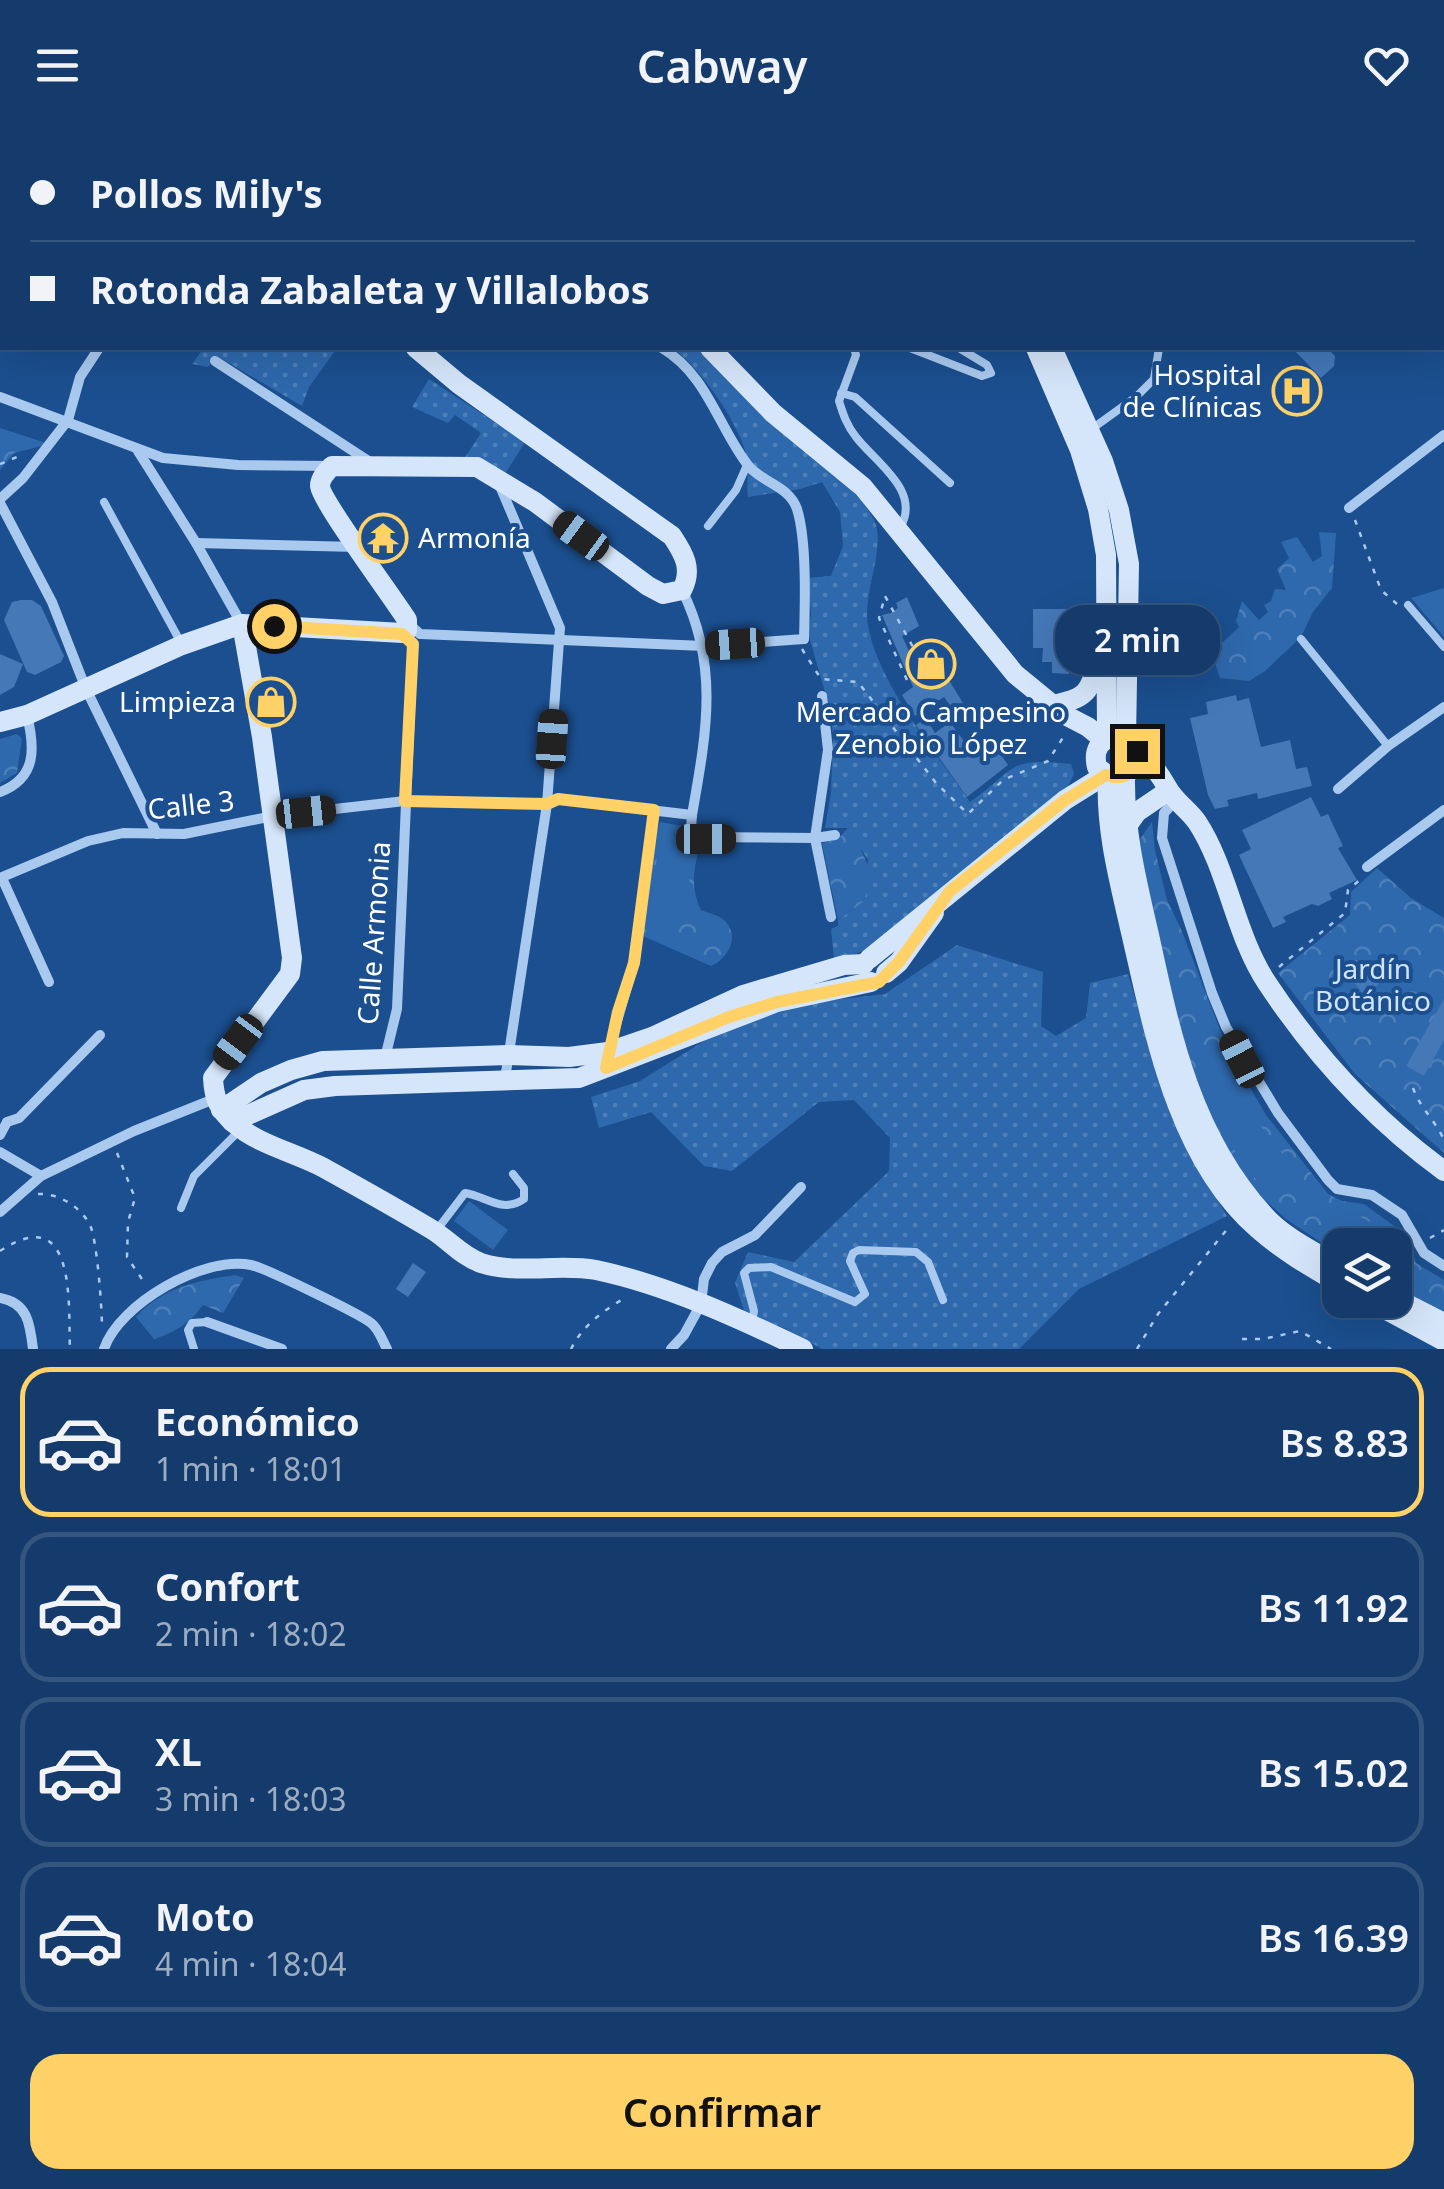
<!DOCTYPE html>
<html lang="es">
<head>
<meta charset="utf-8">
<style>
	body { margin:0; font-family:"Noto Sans",sans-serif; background:#214673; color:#f1f3f6; height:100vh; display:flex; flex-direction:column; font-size:38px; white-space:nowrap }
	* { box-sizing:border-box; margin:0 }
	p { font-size:32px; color:#9dadc1 }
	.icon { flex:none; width:55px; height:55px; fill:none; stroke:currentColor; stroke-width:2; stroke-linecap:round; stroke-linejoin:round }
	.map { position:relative; height:1219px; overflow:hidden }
	.panel { display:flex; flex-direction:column; background:#143b6b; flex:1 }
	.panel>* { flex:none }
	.guide { position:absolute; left:0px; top:0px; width:1445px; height:220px; box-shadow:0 10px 40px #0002,0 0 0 2px #33557e; display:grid; align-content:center; height:220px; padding:0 30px; background:#143b6b }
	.buttons { position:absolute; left:1322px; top:1098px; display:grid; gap:20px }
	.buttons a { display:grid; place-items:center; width:90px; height:90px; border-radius:20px; background:#143b6b; box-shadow:0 10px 40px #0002,0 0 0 2px #33557e; font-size:50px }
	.end { position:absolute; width:45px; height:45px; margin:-22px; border:12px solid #ffd166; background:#111; box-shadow:0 0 0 5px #111 }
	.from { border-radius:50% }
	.bubble { position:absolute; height:70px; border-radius:30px; background:#143b6b; box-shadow:0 10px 40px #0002,0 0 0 2px #33557e; font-size:32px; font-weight:600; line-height:70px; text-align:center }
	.car { position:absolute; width:30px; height:60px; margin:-30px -15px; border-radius:12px; box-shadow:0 0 8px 2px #0007; background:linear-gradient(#222 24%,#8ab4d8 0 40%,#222 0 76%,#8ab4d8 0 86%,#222 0) }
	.guide b { display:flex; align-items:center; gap:35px; height:95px; font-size:38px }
	.guide b+b { border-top:2px solid #33557e }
	.guide i { width:25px; height:25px; background:#f1f3f6 }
	ul { padding:18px 0 0; list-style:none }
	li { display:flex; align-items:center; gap:30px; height:150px; margin:0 20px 15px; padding:0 10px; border:5px solid #33557e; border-radius:30px }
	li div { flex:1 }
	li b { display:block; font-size:38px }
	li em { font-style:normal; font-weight:600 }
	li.on { border-color:#ffd166 }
	li>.icon { width:90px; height:90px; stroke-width:1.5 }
	.button { display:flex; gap:20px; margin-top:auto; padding:20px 30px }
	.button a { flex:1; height:115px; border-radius:30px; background:#ffd166; color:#111; font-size:40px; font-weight:600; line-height:115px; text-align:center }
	header { display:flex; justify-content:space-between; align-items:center; height:130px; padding:0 30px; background:#143b6b; font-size:45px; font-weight:600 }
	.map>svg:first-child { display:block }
	.grass { fill:url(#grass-dots) }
	.forest { fill:url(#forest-crowns) }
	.pitch { fill:#2e69ad }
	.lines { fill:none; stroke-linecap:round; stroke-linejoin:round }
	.stream { stroke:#9cc4f0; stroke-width:4 }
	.building { fill:#4478b7 }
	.path { stroke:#a9c9ee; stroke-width:2.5; stroke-dasharray:5 8; stroke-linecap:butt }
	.lane { stroke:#a9c9ee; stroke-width:8 }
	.street { stroke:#a9c9ee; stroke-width:10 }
	.secondary { stroke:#d6e6fa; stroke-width:20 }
	.route { stroke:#ffd166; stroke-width:12 }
	.labels { text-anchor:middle; stroke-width:8; stroke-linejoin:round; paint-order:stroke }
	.poi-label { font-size:28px; fill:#fff; stroke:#1b4f8f; text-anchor:end }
	.street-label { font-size:28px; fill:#fff; stroke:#1b4f8f }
	.park-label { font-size:28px; fill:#cfe3fa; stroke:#1b4f8f }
</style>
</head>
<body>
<header><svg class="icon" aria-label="menu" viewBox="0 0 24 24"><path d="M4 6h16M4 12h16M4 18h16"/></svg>Cabway<svg class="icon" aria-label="heart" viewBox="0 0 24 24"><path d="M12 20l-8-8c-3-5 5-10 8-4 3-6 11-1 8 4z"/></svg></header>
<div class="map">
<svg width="1444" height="1219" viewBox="0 0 1444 1219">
	<defs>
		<pattern id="grass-dots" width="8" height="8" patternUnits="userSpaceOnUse" patternTransform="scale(2.5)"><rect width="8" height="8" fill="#2e69ad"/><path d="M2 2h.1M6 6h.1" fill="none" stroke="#4d80b9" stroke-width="1.8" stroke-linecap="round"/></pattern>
		<pattern id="forest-crowns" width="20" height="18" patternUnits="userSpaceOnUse" patternTransform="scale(2.5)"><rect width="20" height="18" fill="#2e69ad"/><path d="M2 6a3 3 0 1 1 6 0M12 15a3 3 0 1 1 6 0" fill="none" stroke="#4d80b9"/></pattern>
	</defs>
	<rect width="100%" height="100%" fill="#1b4f8f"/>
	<!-- grass -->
	<g class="grass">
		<polygon points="508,0 659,0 665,2 508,2"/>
		<polygon points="204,218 337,218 309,257 302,276 217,226 208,237 192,234"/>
		<path d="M 672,218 L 697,218 L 712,229 C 743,259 775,288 807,317 C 830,339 859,362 874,390 C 887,416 862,463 868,495 C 877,552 937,624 970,672 C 1018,638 1006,627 1071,634 L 1074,644 L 1067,658 L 874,818 L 834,830 L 831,799 L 838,796 L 838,790 L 863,772 L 868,730 L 848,698 L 825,698 L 831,663 L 833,607 L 830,579 L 808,503 L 811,484 L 808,448 L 831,446 L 843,416 L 840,382 L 822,352 L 800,359 L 748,367 C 746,354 749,340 747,328 C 740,294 700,237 672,218 Z"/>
		<polygon points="429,249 525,312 505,344 464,329 481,303 455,285 448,293 412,277"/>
		<polygon points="957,815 1043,842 1041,896 1056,906 1086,888 1090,853 1128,844 1171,984 1195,1033 1227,1086 1079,1159 1019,1219 822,1219 786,1199 745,1183 735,1153 748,1122 794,1132 889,1041 890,1008 854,970 819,972 732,1041 704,1036 651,982 599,998 591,967 640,951 712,906 800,874 885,864"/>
	</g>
	<!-- forest -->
	<g class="forest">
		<polygon points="0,298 49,314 14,323 0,340"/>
		<polygon points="1319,402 1336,403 1332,458 1313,482 1301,507 1265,541 1249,551 1220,548 1212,524 1222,520 1222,513 1239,497 1236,491 1242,471 1259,490 1268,482 1264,475 1271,471 1275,459 1286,460 1277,439 1289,428 1281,412 1297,407 1313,432 1322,426"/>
		<polygon points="17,604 22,609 17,643 0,653 0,609"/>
		<path d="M 660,692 L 687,697 L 684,716 L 699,719 C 693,742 691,758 701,780 C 708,783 719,785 724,790 C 741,806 728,829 711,836 L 643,806 L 653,713 Z"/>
		<polygon points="1152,692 1155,720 1167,770 1181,799 1227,918 1266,985 1328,1064 1342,1071 1364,1074 1405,1104 1416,1133 1444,1150 1444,1183 1395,1156 1395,1115 1340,1115 1340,1125 1286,1089 1266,1071 1244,1049 1220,1011 1175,893 1141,722 1140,709"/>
		<polygon points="848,698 860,702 861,720 873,746 863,772 838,790 822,713 839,708"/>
		<polygon points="1377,738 1411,768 1444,788 1444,1023 1355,944 1278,843 1350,785 1351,762"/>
		<path d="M 235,1145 L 244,1148 L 223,1183 L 203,1175 C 190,1193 176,1202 154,1209 L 136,1187 C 163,1157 197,1151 235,1145 Z"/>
	</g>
	<!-- pitch -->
	<g class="pitch">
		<polygon points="1444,458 1444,507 1411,468"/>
		<polygon points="658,718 693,722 685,785 651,781"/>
		<polygon points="1231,939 1255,985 1226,1001 1202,955"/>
		<polygon points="1260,995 1296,1042 1267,1064 1232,1017"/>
		<polygon points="469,1071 508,1100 493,1120 454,1091"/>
		<polygon points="1349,1081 1399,1107 1394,1115 1341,1115 1333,1111"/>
	</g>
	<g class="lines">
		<!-- stream -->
		<polyline class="stream" points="322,1 323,0"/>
	</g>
	<!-- building -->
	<g class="building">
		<polygon points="1292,218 1327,218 1335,226 1334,236 1321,248"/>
		<polygon points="907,467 919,496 902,506 923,551 942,539 971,586 962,592 944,567 915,586 902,565 913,557 882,485 891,483 898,478 896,473"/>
		<polygon points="21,470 32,470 41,476 64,526 61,532 35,545 27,542 4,490 12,472"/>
		<polygon points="1033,479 1071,479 1069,544 1052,543 1052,532 1042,532 1043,518 1033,518"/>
		<polygon points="0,524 23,534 14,557 0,565"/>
		<polygon points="1236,565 1237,571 1249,568 1261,617 1290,610 1296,639 1307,637 1312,656 1258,669 1257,663 1227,670 1229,676 1215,679 1208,665 1190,588 1208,584 1206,572"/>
		<polygon points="926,588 935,603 950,592 976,628 994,615 1008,635 967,667 916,595"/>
		<polygon points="1311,667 1321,687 1328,684 1343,716 1338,718 1357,750 1329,763 1332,769 1318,776 1312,774 1283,787 1286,792 1273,798 1239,725 1251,719 1242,700"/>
		<polygon points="1356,829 1379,854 1366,866 1343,841"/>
		<polygon points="1444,869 1444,910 1424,946 1406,936"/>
		<polygon points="413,1133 426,1142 408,1167 396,1159"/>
	</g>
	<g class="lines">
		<!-- path -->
		<g class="path">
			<polyline points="1297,2 1300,0"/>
			<polyline points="0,334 24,324"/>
			<polyline points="1355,390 1381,460 1397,474"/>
			<polyline points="802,519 821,549 858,552 936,653 968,684 1003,650 1048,631 1064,606"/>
			<polyline points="925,539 885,466 879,488 907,550 937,532"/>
			<polyline points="1279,837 1345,783 1348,760 1362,748"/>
			<path d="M 1413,958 C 1420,978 1435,990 1444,1010"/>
			<polyline points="117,1023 135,1068 128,1092 127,1127 146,1155"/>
			<path d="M 38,1064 C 58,1063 80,1076 90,1095 C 97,1109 102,1179 102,1197"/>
			<polyline points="1430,1108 1444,1100"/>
			<path d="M 0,1121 C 77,1070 68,1174 70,1219"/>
			<polyline points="1242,1209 1263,1209 1300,1201 1331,1219"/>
			<path d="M 571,1219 C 582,1196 605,1179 627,1167"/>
			<polyline points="1137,1219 1158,1184 1229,1097"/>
		</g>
		<!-- lane -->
		<g class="lane">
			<polyline points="363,0 365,2"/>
			<polyline points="329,2 334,0"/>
			<polyline points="0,35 2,36"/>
			<path d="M 854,218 L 856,225 L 839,271 C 843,284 847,296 856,307 C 876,333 922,361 900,398"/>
			<polyline points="910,218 982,246 991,243 987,235 959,218"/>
			<polyline points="841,263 855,267 950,353"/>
			<polyline points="1093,298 1136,267 1154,249 1159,218"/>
			<polyline points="104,372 180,511"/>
			<polyline points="708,396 736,360 747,335"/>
			<polyline points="1408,475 1444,517"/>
			<polyline points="1301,509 1388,616"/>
			<polyline points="181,1078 194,1046 241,999"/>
			<path d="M 436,1101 L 465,1063 C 486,1066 502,1084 524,1069 L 524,1058 L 513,1044"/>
			<polyline points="752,1192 754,1181 744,1143 749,1138 771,1137 855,1172 865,1164 850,1131 853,1123 859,1120 916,1122 928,1132 943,1170"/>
			<polyline points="194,1219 188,1200 192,1193 207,1192"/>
		</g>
		<!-- street -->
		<g class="street">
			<polyline points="258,0 260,2"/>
			<polyline points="300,2 302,0"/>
			<polyline points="0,172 2,174"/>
			<polyline points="0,212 2,207"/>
			<polyline points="215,231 370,332"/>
			<polyline points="0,267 163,328 238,335 332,336"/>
			<polyline points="138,321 196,413 241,493"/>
			<polyline points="500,356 560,498 547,674 505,949"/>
			<polyline points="0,369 23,348 68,290 80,247 99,218"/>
			<polyline points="0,373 52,472 86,559 157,704"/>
			<polyline points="1349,378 1444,305"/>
			<polyline points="196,413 357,417"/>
			<path d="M 682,460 C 720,536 706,605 692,685 L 691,699 L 696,707 L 815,708 L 835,705"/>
			<path d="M 410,495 L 420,504 L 704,516 L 804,509 C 805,474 807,411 797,379 C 789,355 761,353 747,334 C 717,294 707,245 662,218"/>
			<polyline points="822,566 828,620 815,708 831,787"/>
			<polyline points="1338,659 1388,616 1444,577"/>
			<path d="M 0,662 C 37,648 35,618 27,585"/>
			<polyline points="1176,670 1164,683 1162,708 1212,863 1226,897 1278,983 1328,1050 1337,1059 1372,1065 1402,1085 1424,1123 1444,1136"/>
			<polyline points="1367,737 1444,680"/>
			<polyline points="0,748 88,711 123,703 184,704 273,686 405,671 547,674 558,669 692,685"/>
			<polyline points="2,748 49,852"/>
			<polyline points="608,922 634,833 654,680"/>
			<polyline points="385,928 397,879 413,514 403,503"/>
			<polyline points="7,992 19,988 100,905"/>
			<polyline points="0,1005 7,992"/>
			<polyline points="0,1022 41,1046"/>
			<polyline points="0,1082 41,1046 134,1001 214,969"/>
			<path d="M 0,1168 C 28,1173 30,1194 33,1219"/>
			<polyline points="207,1192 282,1219"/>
			<path d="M 104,1219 C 119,1174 204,1125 251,1135 C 265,1138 360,1184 371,1193 C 379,1199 382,1210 387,1219"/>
			<polyline points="671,1219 684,1205 701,1174 704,1149 712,1133 722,1122 755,1105 801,1057"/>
		</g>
		<!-- secondary -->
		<g class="secondary">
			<polyline points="116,0 118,2"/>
			<polyline points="790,0 793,2"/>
			<polyline points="824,0 828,2"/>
			<polyline points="710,218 773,283 863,357 1015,544 1065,585 1088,597 1104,610"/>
			<polyline points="1036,218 1080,320 1098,379 1106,425 1107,608"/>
			<polyline points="1052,218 1103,331 1119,380 1129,434 1126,608"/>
			<path d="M 242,494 L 262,607 L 292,828 L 290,844 L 213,948 C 214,969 219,980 235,994 C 259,1015 296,1023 324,1038 C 360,1058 396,1078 431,1099 C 448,1109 461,1126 481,1133 C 518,1145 558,1133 596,1140 C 667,1155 738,1188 803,1219"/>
			<path d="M 1052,575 C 1089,568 1089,562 1099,527"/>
			<path d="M 0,592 L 27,585 L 182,515 L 242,494 L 403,503 L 407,500 L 407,490 C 394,469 321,371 320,356 C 320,348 327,341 332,336 L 477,337 L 535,372 L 648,456 L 663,464 L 682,460 C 693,439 684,424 672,406 L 459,254 L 416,218"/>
			<path d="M 1137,621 L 1137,633 L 1125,646 L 1111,648 L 1097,637 C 1093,621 1099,610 1114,606 C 1136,610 1156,638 1167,657 C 1174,671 1188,679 1197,692 C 1228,739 1235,805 1267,853 C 1316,927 1373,989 1444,1041"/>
			<path d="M 1108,646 C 1105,702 1121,757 1133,811 C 1155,907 1179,1031 1258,1099 C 1283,1121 1311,1137 1340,1154"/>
			<path d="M 1125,646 C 1124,701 1137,753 1149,805 C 1171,907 1192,1006 1264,1085 C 1283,1107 1315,1122 1340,1137"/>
			<polyline points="1127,696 1137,682 1168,661"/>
			<polyline points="869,829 1065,670 1105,645"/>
			<polyline points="886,843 899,832 934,783"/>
			<polyline points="221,980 261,953 291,940 323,931 509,925 569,927 608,922 652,907 743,865 844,835 864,834"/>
			<polyline points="232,992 304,960 335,956 579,948 777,872 871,852"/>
			<polyline points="1395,1168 1444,1193"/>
			<polyline points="1368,1170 1444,1211"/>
		</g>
	</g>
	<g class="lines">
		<!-- route -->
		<path class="route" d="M 274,496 L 402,504 L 413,514 L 405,671 L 547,674 L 558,669 L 654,680 L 634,833 L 618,882 L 606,938 L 729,887 L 777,872 L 879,852 L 899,832 L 950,761 L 1065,670 L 1106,645 C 1124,652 1139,641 1137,621"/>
	</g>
	<!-- icons -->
	<defs>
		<g id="hospital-ring" transform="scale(2.5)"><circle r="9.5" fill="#1b4f8f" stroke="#ffd166" stroke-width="1.5"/><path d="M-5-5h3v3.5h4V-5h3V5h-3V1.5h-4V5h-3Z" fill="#ffd166"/></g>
		<g id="temple-ring" transform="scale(2.5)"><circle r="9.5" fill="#1b4f8f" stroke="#ffd166" stroke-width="1.5"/><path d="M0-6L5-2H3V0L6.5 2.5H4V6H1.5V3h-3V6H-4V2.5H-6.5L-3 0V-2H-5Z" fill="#ffd166"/></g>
		<g id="shop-ring" transform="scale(2.5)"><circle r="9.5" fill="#1b4f8f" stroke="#ffd166" stroke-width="1.5"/><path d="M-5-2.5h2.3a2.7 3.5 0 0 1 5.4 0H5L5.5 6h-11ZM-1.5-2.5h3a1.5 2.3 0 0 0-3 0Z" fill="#ffd166"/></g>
	</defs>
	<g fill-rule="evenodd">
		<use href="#hospital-ring" x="1297" y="261"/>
		<use href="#temple-ring" x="383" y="408"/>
		<use href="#shop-ring" x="931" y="534"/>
		<use href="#shop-ring" x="271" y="572"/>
	</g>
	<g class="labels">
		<!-- poi labels -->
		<g class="poi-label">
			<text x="1262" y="255">Hospital<tspan x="1262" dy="32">de Clínicas</tspan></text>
			<text x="418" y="418" text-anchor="start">Armonía</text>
			<text x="236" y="582">Limpieza</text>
			<text x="931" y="592" text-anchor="middle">Mercado Campesino<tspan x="931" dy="32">Zenobio López</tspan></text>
		</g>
		<!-- street labels -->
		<g class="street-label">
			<text transform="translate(191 675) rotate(-6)" y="10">Calle 3</text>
			<text transform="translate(374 803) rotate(-86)" y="10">Calle Armonia</text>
		</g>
		<!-- park labels -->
		<g class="park-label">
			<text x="1373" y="849">Jardín<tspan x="1373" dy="32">Botánico</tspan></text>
		</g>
	</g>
</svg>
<div class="buttons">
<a><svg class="icon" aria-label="layers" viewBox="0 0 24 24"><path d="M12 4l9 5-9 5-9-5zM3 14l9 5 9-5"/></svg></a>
</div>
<i class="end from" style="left:274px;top:496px"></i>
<i class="end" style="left:1137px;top:621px"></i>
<div class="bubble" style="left:1055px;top:475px;width:165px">2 min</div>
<i class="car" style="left:581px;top:406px;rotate:306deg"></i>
<i class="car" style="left:735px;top:514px;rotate:266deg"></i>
<i class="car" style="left:552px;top:609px;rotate:4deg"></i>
<i class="car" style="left:306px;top:682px;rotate:84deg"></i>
<i class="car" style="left:706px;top:709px;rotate:90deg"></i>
<i class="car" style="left:238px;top:912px;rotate:217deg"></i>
<i class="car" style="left:1242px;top:929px;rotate:333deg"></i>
<div class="guide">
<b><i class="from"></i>Pollos Mily's</b>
<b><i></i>Rotonda Zabaleta y Villalobos</b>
</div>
</div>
<section class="panel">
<ul>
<li class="on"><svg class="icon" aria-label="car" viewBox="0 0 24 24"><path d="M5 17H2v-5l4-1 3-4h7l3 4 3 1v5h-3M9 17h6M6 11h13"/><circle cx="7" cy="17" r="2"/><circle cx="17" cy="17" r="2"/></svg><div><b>Económico</b><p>1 min · 18:01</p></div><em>Bs 8.83</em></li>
<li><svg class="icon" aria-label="car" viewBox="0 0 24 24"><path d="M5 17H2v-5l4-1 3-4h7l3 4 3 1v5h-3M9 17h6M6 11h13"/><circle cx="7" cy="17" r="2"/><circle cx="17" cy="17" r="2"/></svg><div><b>Confort</b><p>2 min · 18:02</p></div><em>Bs 11.92</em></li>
<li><svg class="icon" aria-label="car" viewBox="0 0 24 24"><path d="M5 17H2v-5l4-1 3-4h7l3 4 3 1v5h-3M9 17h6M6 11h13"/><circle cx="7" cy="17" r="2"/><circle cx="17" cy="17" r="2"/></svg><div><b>XL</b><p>3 min · 18:03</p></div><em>Bs 15.02</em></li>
<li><svg class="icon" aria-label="car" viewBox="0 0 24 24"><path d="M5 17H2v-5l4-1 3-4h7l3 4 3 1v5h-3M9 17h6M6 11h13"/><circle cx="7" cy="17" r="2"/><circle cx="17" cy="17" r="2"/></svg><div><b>Moto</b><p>4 min · 18:04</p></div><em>Bs 16.39</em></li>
</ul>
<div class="button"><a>Confirmar</a></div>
</section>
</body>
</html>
